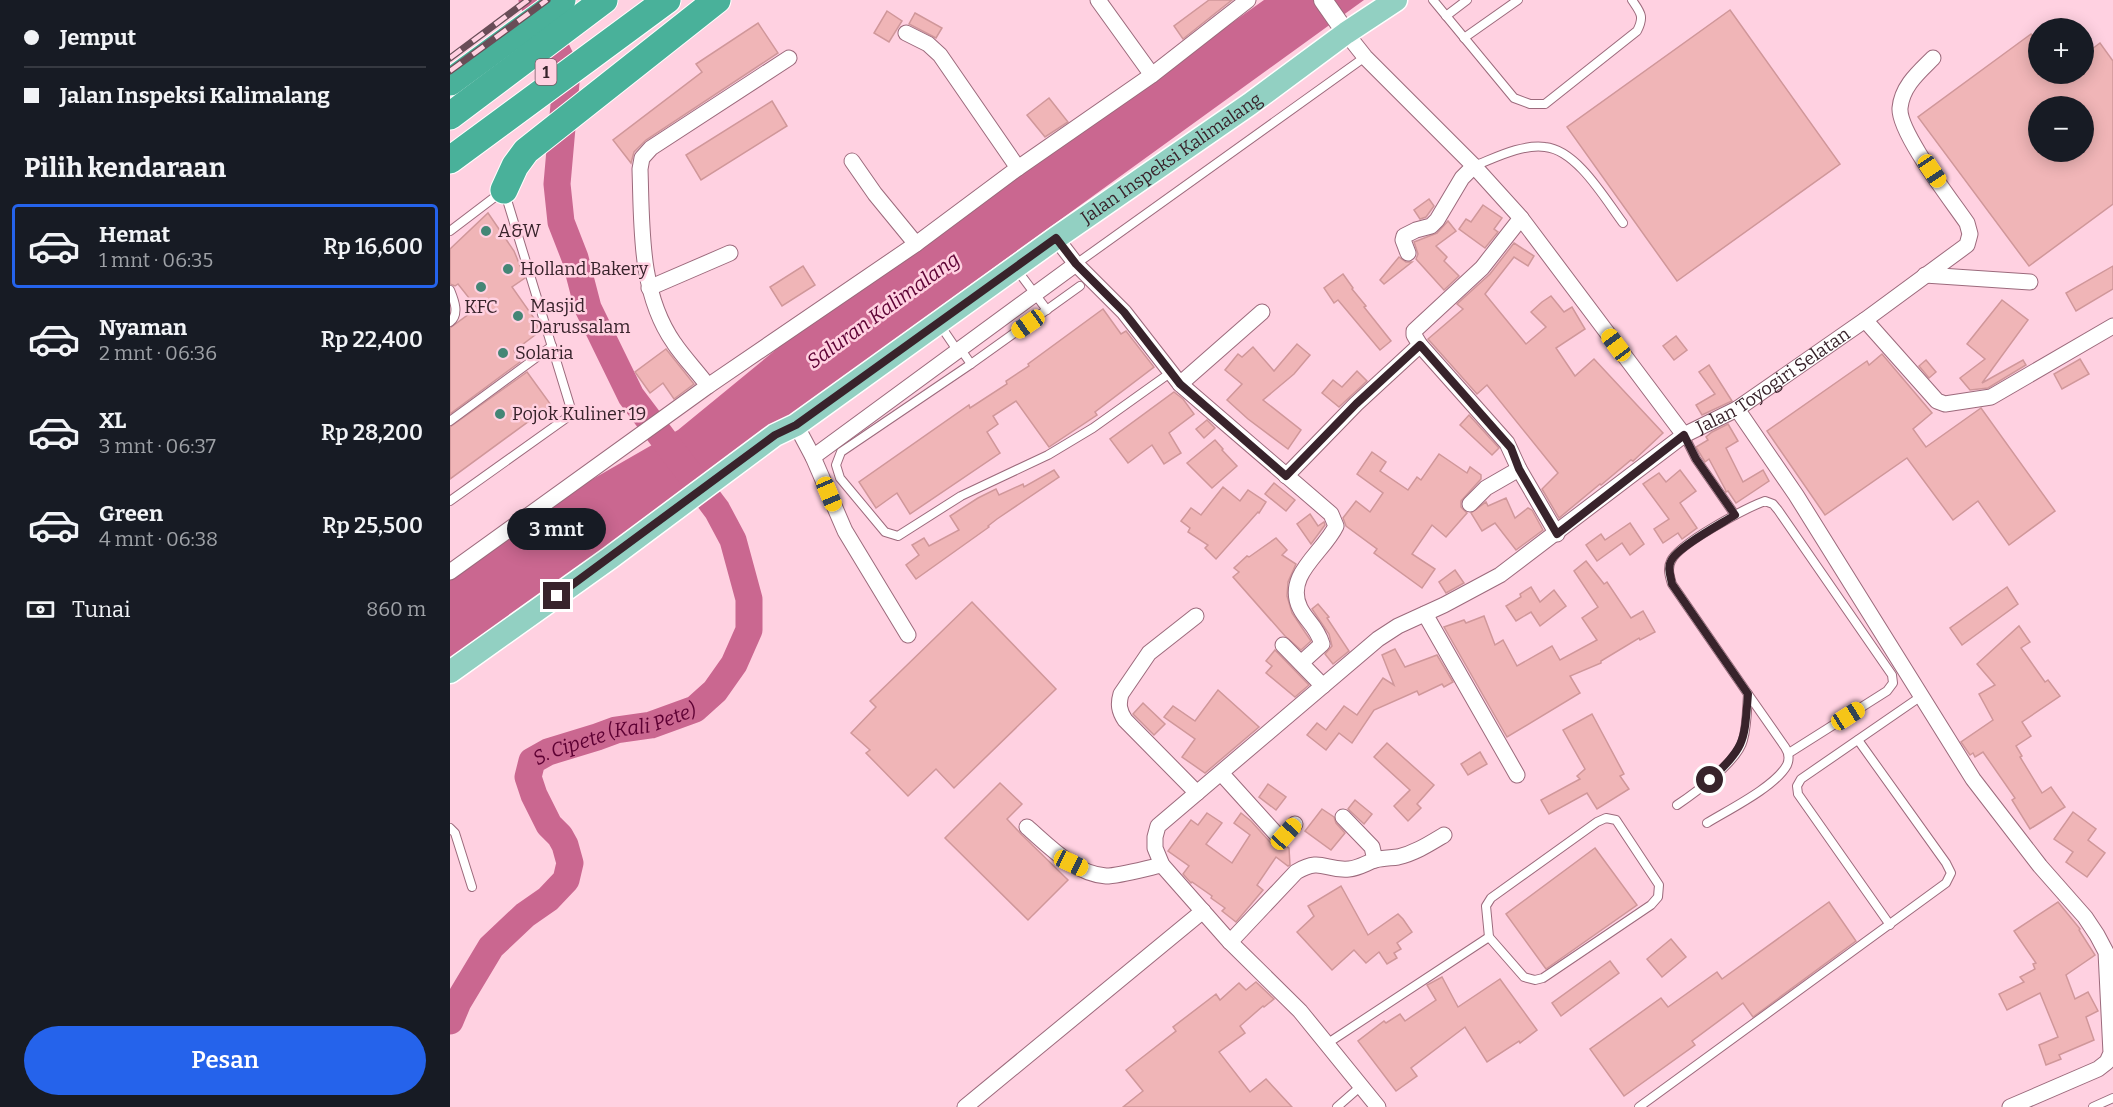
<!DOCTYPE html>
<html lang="id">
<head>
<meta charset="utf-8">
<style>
	body { margin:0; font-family:Bitter,serif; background:#20242c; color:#f1f3f6; height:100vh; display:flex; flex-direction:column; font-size:22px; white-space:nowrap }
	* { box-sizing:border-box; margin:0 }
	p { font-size:20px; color:#9ea1a6 }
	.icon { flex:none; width:33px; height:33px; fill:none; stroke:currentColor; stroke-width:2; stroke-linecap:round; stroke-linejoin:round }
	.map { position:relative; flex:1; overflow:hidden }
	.side { display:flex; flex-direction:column; background:#171b24; width:450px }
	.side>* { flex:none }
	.banner { display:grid; align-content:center; height:132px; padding:0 24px; background:#171b24 }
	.fabs { position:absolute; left:1578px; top:18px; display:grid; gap:12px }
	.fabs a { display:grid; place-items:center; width:66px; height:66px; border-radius:50%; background:#171b24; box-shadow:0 3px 15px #0003; font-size:30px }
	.end { position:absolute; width:27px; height:27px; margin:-14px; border:8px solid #38232b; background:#fff; box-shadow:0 0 0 3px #fff }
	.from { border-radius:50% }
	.bubble { position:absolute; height:42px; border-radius:21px; background:#171b24; box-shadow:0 3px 15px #0003; font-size:20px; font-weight:600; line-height:42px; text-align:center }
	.car { position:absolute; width:18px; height:36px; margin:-18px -9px; border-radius:8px; box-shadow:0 0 4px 2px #0007; background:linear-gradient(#f5c518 24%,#345 0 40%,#f5c518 0 76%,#345 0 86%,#f5c518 0) }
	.banner b { display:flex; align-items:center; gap:21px; height:57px; font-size:22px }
	.banner b+b { border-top:2px solid #363941 }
	.banner i { width:15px; height:15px; background:#f1f3f6 }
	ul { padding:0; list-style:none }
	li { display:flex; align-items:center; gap:18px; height:84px; margin:0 12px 9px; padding:0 12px; border:3px solid transparent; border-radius:6px }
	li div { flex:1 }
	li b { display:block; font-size:22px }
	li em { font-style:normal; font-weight:600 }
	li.active { border-color:#2563eb }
	li>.icon { width:54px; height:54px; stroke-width:1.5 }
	h2 { padding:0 24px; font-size:27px; line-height:72px }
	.pay { display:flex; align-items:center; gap:15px; height:66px; padding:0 24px; font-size:22px }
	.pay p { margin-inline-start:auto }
	.primary-button { display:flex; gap:12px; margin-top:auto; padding:12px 24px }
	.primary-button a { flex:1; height:69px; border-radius:36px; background:#2563eb; color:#fff; font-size:24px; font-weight:600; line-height:69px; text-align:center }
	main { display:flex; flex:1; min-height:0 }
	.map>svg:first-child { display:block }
	.water { fill:#ca6790 }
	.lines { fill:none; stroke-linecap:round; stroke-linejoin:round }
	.river { stroke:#ca6790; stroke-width:27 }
	.building { fill:#f0b5b7; stroke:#d0979a; stroke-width:1.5; fill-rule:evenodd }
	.service-casing { stroke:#9c6a7c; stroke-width:10 }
	.minor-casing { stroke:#9c6a7c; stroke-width:17 }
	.tertiary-casing { stroke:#9c6a7c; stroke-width:20 }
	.primary-casing { stroke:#fff; stroke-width:25 }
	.motorway-casing { stroke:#fff; stroke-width:29 }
	.service { stroke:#fff; stroke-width:8 }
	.minor { stroke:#fff; stroke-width:15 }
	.tertiary { stroke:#fff; stroke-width:18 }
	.primary { stroke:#92d0c2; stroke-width:22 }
	.motorway { stroke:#49b19a; stroke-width:27 }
	.rail-casing { stroke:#694d57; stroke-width:7 }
	.rail { stroke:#ffd1e1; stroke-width:4.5; stroke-dasharray:14; stroke-linecap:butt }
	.route { stroke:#38232b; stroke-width:8 }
	.poi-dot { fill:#448676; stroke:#ffd1e1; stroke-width:2 }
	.labels { text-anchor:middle; stroke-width:5; stroke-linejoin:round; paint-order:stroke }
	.shield { fill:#ffd1e1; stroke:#745762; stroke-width:1.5 }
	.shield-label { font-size:16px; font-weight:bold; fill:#38232b }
	.street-label { font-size:18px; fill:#38232b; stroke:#ffd1e1 }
	.poi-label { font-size:18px; fill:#38232b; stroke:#ffd1e1; text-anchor:start }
	.water-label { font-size:20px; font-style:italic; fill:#5d0033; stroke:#ffd1e1 }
</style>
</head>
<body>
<main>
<section class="side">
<div class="banner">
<b><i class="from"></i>Jemput</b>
<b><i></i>Jalan Inspeksi Kalimalang</b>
</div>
<h2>Pilih kendaraan</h2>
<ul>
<li class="active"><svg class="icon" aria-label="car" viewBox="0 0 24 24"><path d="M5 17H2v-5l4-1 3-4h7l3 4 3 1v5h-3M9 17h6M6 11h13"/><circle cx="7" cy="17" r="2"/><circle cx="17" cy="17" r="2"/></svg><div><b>Hemat</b><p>1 mnt · 06:35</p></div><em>Rp 16,600</em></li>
<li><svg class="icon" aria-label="car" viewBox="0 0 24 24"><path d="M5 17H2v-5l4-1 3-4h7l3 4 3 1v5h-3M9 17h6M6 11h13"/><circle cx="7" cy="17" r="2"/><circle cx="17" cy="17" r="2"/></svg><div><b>Nyaman</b><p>2 mnt · 06:36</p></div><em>Rp 22,400</em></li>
<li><svg class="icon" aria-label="car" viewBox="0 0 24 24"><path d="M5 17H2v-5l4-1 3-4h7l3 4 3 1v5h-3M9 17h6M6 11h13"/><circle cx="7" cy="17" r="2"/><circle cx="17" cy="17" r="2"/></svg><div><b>XL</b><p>3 mnt · 06:37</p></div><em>Rp 28,200</em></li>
<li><svg class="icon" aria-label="car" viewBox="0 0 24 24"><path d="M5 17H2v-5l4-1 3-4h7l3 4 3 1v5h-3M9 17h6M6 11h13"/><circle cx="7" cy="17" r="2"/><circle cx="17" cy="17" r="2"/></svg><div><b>Green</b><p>4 mnt · 06:38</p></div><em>Rp 25,500</em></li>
</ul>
<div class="pay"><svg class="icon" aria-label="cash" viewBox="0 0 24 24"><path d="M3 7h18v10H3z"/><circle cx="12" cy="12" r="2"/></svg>Tunai<p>860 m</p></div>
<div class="primary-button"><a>Pesan</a></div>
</section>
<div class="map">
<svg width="1663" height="1107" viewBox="0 0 1663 1107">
	<rect width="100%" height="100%" fill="#ffd1e1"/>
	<!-- water -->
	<polygon class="water" points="814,0 914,0 0,661 0,580 122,491 228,430 351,329"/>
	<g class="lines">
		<!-- river -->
		<path class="river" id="s1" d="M 0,1021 L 8,1002 L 41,947 L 75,915 L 98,899 L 116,880 L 120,863 L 115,845 L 110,836 L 99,825 L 84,795 L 78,777 L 82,761 L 98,752 L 147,737 L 166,730 L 201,725 L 245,709 L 265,691 L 284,664 L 299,630 L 299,599 L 283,540 L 267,510 L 181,396 L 138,308 L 125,258 L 111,222 L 107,184 L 117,71 L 82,0"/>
	</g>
	<!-- building -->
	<g class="building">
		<polygon points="759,0 782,0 733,39 724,26"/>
		<polygon points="1280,10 1390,164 1227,281 1117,127"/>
		<polygon points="437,11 452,21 439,42 424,33"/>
		<polygon points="465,13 492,28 486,38 459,24"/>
		<polygon points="308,23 328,53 196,140 184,152 181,163 163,140 252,72 246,64"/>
		<path d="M 1581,34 L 1588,45 L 1588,74 L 1634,74 L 1634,55 L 1650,43 L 1663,61 L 1663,204 L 1579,266 L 1468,117 ZM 1588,106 L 1634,106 L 1634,152 L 1588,152 Z"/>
		<polygon points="599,98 618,122 595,137 577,115"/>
		<polygon points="322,101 337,126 251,180 236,155"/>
		<polygon points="979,199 984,206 976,217 970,219 964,210"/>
		<polygon points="1033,205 1052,218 1044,229 1048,232 1035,248 1009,229 1016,219 1021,222"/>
		<polygon points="38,213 64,251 75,278 62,287 86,321 89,332 64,351 70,362 0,414 0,328 27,308 8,284 5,286 0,284 0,249"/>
		<polygon points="998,221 1006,231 986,246 997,257 994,261 1009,276 994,290 966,259 968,254 964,242 987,233"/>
		<polygon points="1064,243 1084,256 1078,266 1064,257 1035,294 1076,344 1096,327 1081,312 1092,302 1101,296 1114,312 1122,307 1135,329 1106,348 1125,376 1144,359 1213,433 1183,461 1181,460 1151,485 1150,484 1109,518 1092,489 1108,473 1037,385 1027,394 978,339 1013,309 1007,304 1040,274"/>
		<polygon points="949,257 956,262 962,262 934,284 930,280"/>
		<polygon points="353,266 365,285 332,306 320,287"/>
		<polygon points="1663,266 1663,289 1626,311 1616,293"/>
		<polygon points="893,274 903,288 902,289 916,306 914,307 941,341 930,350 888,300 884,303 874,288"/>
		<polygon points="1552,300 1578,320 1532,383 1573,360 1576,365 1538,388 1520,390 1510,378 1535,359 1517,344"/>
		<polygon points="653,309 671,334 676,331 704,367 645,412 647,415 599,447 566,401 543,416 548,424 537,432 550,453 460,514 447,493 426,508 409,482 519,405 520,408 557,384 556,381 579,366 578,364"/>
		<polygon points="1226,336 1237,350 1224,360 1213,346"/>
		<polygon points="847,344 860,355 844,374 813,400 851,430 838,449 798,419 777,400 792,384 775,370 788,354 792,357 803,347 824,371"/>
		<polygon points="216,349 244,384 224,399 213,383 200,393 185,372"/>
		<polygon points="1432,354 1482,413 1463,429 1476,447 1531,408 1605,511 1559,545 1528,501 1503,520 1457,458 1375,515 1317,431 1417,361 1419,365"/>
		<polygon points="1630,359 1639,374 1612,389 1604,374"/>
		<polygon points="1476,360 1486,372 1479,378 1469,366"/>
		<polygon points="1259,365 1282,401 1252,415 1246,405 1265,394 1249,372"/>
		<polygon points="907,371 917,381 889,407 872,393 883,380 892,387"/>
		<polygon points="77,372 101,405 0,479 0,427"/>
		<polygon points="724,392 733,399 744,414 719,433 731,453 714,464 702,445 678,463 660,439"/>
		<polygon points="1019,415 1049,448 1042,455 1010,425"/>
		<polygon points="757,420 765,428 754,438 746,429"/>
		<polygon points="1278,424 1288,441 1276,448 1293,482 1313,470 1319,481 1286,503 1278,491 1276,492 1275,489 1259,459 1255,462 1246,447 1258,440 1256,437 1262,432"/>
		<polygon points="765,440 773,449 772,450 787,466 762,488 737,463"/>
		<polygon points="922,452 936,462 930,471 958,490 967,477 971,480 989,454 1017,473 1020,467 1031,475 1031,479 1011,501 1011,507 1017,513 996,537 982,525 962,554 985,569 972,588 924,553 927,549 896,526 893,518 906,501 920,512 933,493 907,474"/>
		<polygon points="604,470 609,477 547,519 538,526 539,527 466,579 456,565 469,555 462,545 474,538 479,546 509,530 500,516 528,498 546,489 549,495 573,484 574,487"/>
		<polygon points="1230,470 1246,491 1230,503 1247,528 1232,539 1228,533 1213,543 1204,529 1219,519 1193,484 1209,473 1216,482"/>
		<polygon points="824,483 845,500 836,511 815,494"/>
		<polygon points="773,487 790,501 798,490 816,502 809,513 808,512 766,559 755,548 758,545 738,532 740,528 731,521 741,508 751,515"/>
		<polygon points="1056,498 1065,518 1078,508 1082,510 1093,530 1066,550 1045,523 1032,531 1021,513 1036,502 1038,506"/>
		<polygon points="860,514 868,526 874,522 875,525 861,544 847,524"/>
		<polygon points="1180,523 1194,544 1180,555 1172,543 1147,561 1136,545 1151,534 1155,540"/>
		<polygon points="826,538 837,550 832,555 846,564 838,582 837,596 842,613 861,641 851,650 835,636 783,577 789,572 784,568 797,556 799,557"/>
		<polygon points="1136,561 1154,584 1157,582 1181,618 1193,611 1205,632 1190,640 1189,638 1151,661 1151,663 1120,676 1130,693 1057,737 994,627 1014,620 1016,623 1034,616 1045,645 1053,640 1067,666 1102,646 1110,660 1147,640 1132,618 1148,607 1124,571"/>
		<polygon points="1005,570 1014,583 996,593 989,582"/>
		<polygon points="1081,587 1090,602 1104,590 1116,606 1090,626 1081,612 1066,621 1056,606 1071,597 1070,594"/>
		<polygon points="1557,587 1568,604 1512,645 1500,628"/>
		<polygon points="522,602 606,689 504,788 486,769 458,796 416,753 420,750 401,733 426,707 420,701"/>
		<polygon points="868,604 879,617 877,618 899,651 883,664 875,654 882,646 879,634 862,609"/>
		<polygon points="1569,626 1580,642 1571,648 1595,682 1598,680 1610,696 1572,722 1581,736 1566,746 1572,756 1570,757 1592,793 1601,787 1615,807 1580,829 1562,800 1565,798 1533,752 1525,757 1523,753 1520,755 1511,742 1543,720 1529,694 1545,685 1527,664"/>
		<polygon points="945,649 955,667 987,655 1003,682 994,687 992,684 969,695 967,691 924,710 902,743 889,733 876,750 857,735 867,723 876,730 894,706 907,715 933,678 944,685 932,655"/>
		<polygon points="825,650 859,685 845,697 816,673 822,666 816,661"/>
		<polygon points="768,690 809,727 755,773 732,757 745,739 714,717 723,706 745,721"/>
		<polygon points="693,703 715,724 704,735 683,714"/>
		<polygon points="1142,714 1174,774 1170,776 1179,789 1147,809 1137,793 1099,814 1091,800 1130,779 1127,776 1135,769 1113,730"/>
		<polygon points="937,743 984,785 967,804 971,808 958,821 944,806 960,790 924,757"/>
		<polygon points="1030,752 1037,764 1018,775 1011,764"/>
		<polygon points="550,783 572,804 557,819 571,834 618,880 578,920 495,838"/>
		<polygon points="818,784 836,797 826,810 809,797"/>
		<polygon points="905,800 922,814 914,824 898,809"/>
		<polygon points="872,809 884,817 886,823 895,833 881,850 855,831"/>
		<polygon points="1623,812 1646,829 1638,840 1655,853 1637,877 1616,862 1623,852 1604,839"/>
		<polygon points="757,813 772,823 756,844 782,863 800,835 784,823 791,813 801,821 821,843 826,845 834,845 839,848 840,865 838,866 826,857 807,885 813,890 786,922 772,911 775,908 761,898 762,896 742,882 741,883 733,874 739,866 718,851 741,820 748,825"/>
		<polygon points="1145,848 1187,905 1096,969 1056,914"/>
		<polygon points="891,886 918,935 948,914 953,919 962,932 947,943 951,949 944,953 947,958 937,964 929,952 916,963 904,950 882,970 847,932 864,916 858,906"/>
		<polygon points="1379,902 1406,941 1303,1017 1293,1003 1242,1041 1245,1045 1174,1096 1140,1049 1211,998 1218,1007 1267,972 1272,979"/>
		<polygon points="1608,902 1630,929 1629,930 1645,955 1616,975 1625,999 1638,992 1648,1011 1636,1017 1644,1040 1609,1055 1611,1059 1596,1065 1589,1045 1608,1037 1590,993 1557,1010 1549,994 1574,982 1570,977 1585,969 1583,964 1586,963 1564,931"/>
		<polygon points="1221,939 1236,957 1212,977 1197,959"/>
		<polygon points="1160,961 1169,973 1111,1016 1102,1003"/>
		<polygon points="992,977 1008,1007 1050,979 1087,1030 1070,1043 1069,1041 1037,1062 1015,1027 961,1068 967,1076 946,1091 908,1041 934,1021 936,1023 950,1014 955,1021 986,1000 977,985"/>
		<polygon points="806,982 824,999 814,1007 813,1006 790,1026 795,1033 769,1052 800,1092 816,1079 842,1107 673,1107 693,1091 676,1070 726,1031 723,1027 766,994 770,1000 789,983 796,990"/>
	</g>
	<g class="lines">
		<!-- service casing -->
		<g class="service-casing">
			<g id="service">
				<path d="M 983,0 L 1064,98 L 1080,104 L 1095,104 L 1187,31 C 1195,16 1190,12 1182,0"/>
				<polyline points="996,16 1017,0"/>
				<polyline points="1014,38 1068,0"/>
				<path d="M 1024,166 C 1045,158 1071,144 1095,147 C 1127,150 1155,199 1173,223"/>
				<polyline points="0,231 54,190 121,409 115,419 0,501"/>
				<polyline points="626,264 915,57"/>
				<polyline points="567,270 597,310"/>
				<polyline points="630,286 521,364 391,452 386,465 390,478 435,532 448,536 511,496 598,455 643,428 720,373"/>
				<path d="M 0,290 C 4,300 10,314 0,322"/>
				<polyline points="490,325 507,350 514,354 521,364"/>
				<polyline points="0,421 102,346"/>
				<polyline points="1234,435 1246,459 1285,515"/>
				<path d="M 1227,805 C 1245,793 1288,761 1293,740 C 1297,726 1297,709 1298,694 L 1222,584 C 1220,577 1217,569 1221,561 C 1228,544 1296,508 1315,501 L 1323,504 L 1328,510 L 1442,675 L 1443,683 L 1437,691 L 1339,753"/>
				<polygon points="1156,818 1166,820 1209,885 1208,897 1201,905 1093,978 1085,980 1074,977 1039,937 1036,906 1041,898 1147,822"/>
				<path d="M 1257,823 C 1278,810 1325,787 1337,765 C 1340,758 1339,753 1335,747 L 1298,694"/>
				<polyline points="0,828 5,833 22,887"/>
				<polyline points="1440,925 1348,794 1347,786 1351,779 1470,697"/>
				<polyline points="878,1043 1039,937"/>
				<polyline points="887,1107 911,1086"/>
				<polyline points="1189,1107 1496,883 1501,873 1496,863 1408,740"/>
				<polyline points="1643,1107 1663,1098"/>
			</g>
		</g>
		<!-- minor casing -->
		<g class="minor-casing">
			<g id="minor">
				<polyline points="648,0 702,75"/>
				<polyline points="456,33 478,44 490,55 568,168"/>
				<polyline points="896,33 915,57 1024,166 1071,218 1234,435"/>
				<polyline points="402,161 425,194 466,244"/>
				<path d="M 606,238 L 626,264 L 674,312 L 730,384 L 881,514 L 886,526 C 873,553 834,575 850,608 C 857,622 866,625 872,644 L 851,663"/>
				<polyline points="958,253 953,240 954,236 966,230 981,226 987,220 1012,178 1024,166"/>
				<polyline points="1475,275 1580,282"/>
				<polyline points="199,288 280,253"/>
				<polyline points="1415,320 1487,401 1495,404 1541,397 1663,326"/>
				<polyline points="730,384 812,312"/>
				<path d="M 258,386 C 247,371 234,358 224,343 C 189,293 192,227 190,169 L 192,158 L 201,148 L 339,58"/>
				<polyline points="1287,409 1346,495 1523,779 1590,866 1635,917 1647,935 1656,952 1661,1053 1657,1062 1648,1069 1560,1107"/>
				<polyline points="346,425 363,457 395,531 458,635"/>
				<polyline points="363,457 626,264"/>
				<polyline points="1069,469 1057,443 970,345 964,335 964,331 1032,268 1071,218"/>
				<polyline points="836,476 906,404 970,345"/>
				<polyline points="1020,504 1036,488 1069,469 1107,534"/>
				<polyline points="0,572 258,386 466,244 568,168 702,75 798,0"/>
				<polyline points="975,614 1067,775"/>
				<path d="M 746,616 L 699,653 L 671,694 C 668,704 669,711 675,720 L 747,793"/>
				<polyline points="833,645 873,686"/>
				<polyline points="771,773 828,836 836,834 845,824"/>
				<polyline points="893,817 922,847 925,860"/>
				<path d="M 577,827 C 599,846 625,874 656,876 C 670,876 697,868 712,865"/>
				<path d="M 780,942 L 846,872 C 872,857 874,871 899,869 C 909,868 916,863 925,860 C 932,858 941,858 948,857 C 965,853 979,844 994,835"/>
				<polyline points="515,1107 753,911"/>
				<path id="s2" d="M 928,1107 L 850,1011 L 780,942 L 712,865 L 705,848 L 705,837 L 708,826 L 928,639 L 948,626 L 994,605 L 1050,575 L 1234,435 L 1287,409 L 1415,320 L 1517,245 L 1520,234 L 1517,223 C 1502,201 1448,132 1450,108 C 1452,86 1469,72 1483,58"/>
			</g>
		</g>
		<!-- tertiary casing -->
		<g class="tertiary-casing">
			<polyline id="tertiary" points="873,0 896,33"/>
		</g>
		<!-- primary casing -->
		<g class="primary-casing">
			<g id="primary">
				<path id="s3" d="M 0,672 L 160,558 L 325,435 L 346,425 L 606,238 L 800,104 L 896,33 L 946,0"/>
			</g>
		</g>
		<!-- motorway casing -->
		<g class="motorway-casing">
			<g id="motorway">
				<polyline points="0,82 112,0"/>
				<polyline points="0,116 154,0"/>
				<polyline points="0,160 217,0"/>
				<polyline points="54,190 65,166 76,151 267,0"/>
			</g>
		</g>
		<!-- service -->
		<use href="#service" class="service"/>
		<!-- minor -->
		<use href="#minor" class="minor"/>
		<!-- tertiary -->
		<use href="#tertiary" class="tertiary"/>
		<!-- primary -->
		<use href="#primary" class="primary"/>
		<!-- motorway -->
		<use href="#motorway" class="motorway"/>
		<!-- rail casing -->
		<g class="rail-casing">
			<g id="rail">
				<polyline points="0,58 78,0"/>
				<polyline points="0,71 97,0"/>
			</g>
		</g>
		<!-- rail -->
		<use href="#rail" class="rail"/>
	</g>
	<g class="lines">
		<!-- route -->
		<path class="route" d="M 107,596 L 325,435 L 346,425 L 606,238 L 626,264 L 674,312 L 730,384 L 836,476 L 906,404 L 970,345 L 1061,448 L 1069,469 L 1107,534 L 1234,435 L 1246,459 L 1285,515 C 1271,524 1227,547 1221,561 C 1217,568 1221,577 1222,584 L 1298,694 C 1294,743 1296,745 1260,780"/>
	</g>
	<!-- markers -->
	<g class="poi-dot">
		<circle cx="36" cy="231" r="6"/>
		<circle cx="58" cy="269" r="6"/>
		<circle cx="31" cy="287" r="6"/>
		<circle cx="68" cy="316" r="6"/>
		<circle cx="53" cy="353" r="6"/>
		<circle cx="50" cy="414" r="6"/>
	</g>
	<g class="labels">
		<!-- shield labels -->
		<rect class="shield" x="85.5" y="59" width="21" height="26" rx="4.5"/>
		<g class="shield-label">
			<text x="96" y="78">1</text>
		</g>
		<!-- street labels -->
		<g class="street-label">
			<text dy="6" stroke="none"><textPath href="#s3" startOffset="886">Jalan Inspeksi Kalimalang</textPath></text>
			<text dy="6" stroke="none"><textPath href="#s2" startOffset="1128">Jalan Toyogiri Selatan</textPath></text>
		</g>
		<!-- poi labels -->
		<g class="poi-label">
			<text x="48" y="237">A&amp;W</text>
			<text x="70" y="275">Holland Bakery</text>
			<text x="80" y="312">Masjid<tspan x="80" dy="21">Darussalam</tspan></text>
			<text x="31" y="313" text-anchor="middle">KFC</text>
			<text x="65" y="359">Solaria</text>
			<text x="62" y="420">Pojok Kuliner 19</text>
		</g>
		<!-- water labels -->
		<g class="water-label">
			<text transform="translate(433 310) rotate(-36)" y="7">Saluran Kalimalang</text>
			<text dy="7" stroke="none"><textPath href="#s1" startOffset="404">S. Cipete (Kali Pete)</textPath></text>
		</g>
	</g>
</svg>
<div class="fabs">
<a>+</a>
<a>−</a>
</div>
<i class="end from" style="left:1260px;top:780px"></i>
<i class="end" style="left:107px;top:596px"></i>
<div class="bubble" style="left:57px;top:508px;width:99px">3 mnt</div>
<i class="car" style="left:1482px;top:171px;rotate:146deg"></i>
<i class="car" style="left:578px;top:324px;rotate:235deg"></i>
<i class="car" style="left:1166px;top:345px;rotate:323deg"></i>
<i class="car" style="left:379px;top:494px;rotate:157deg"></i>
<i class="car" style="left:1398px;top:716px;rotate:58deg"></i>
<i class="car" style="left:836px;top:834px;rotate:42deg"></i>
<i class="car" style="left:621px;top:863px;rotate:115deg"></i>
</div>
</main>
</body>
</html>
